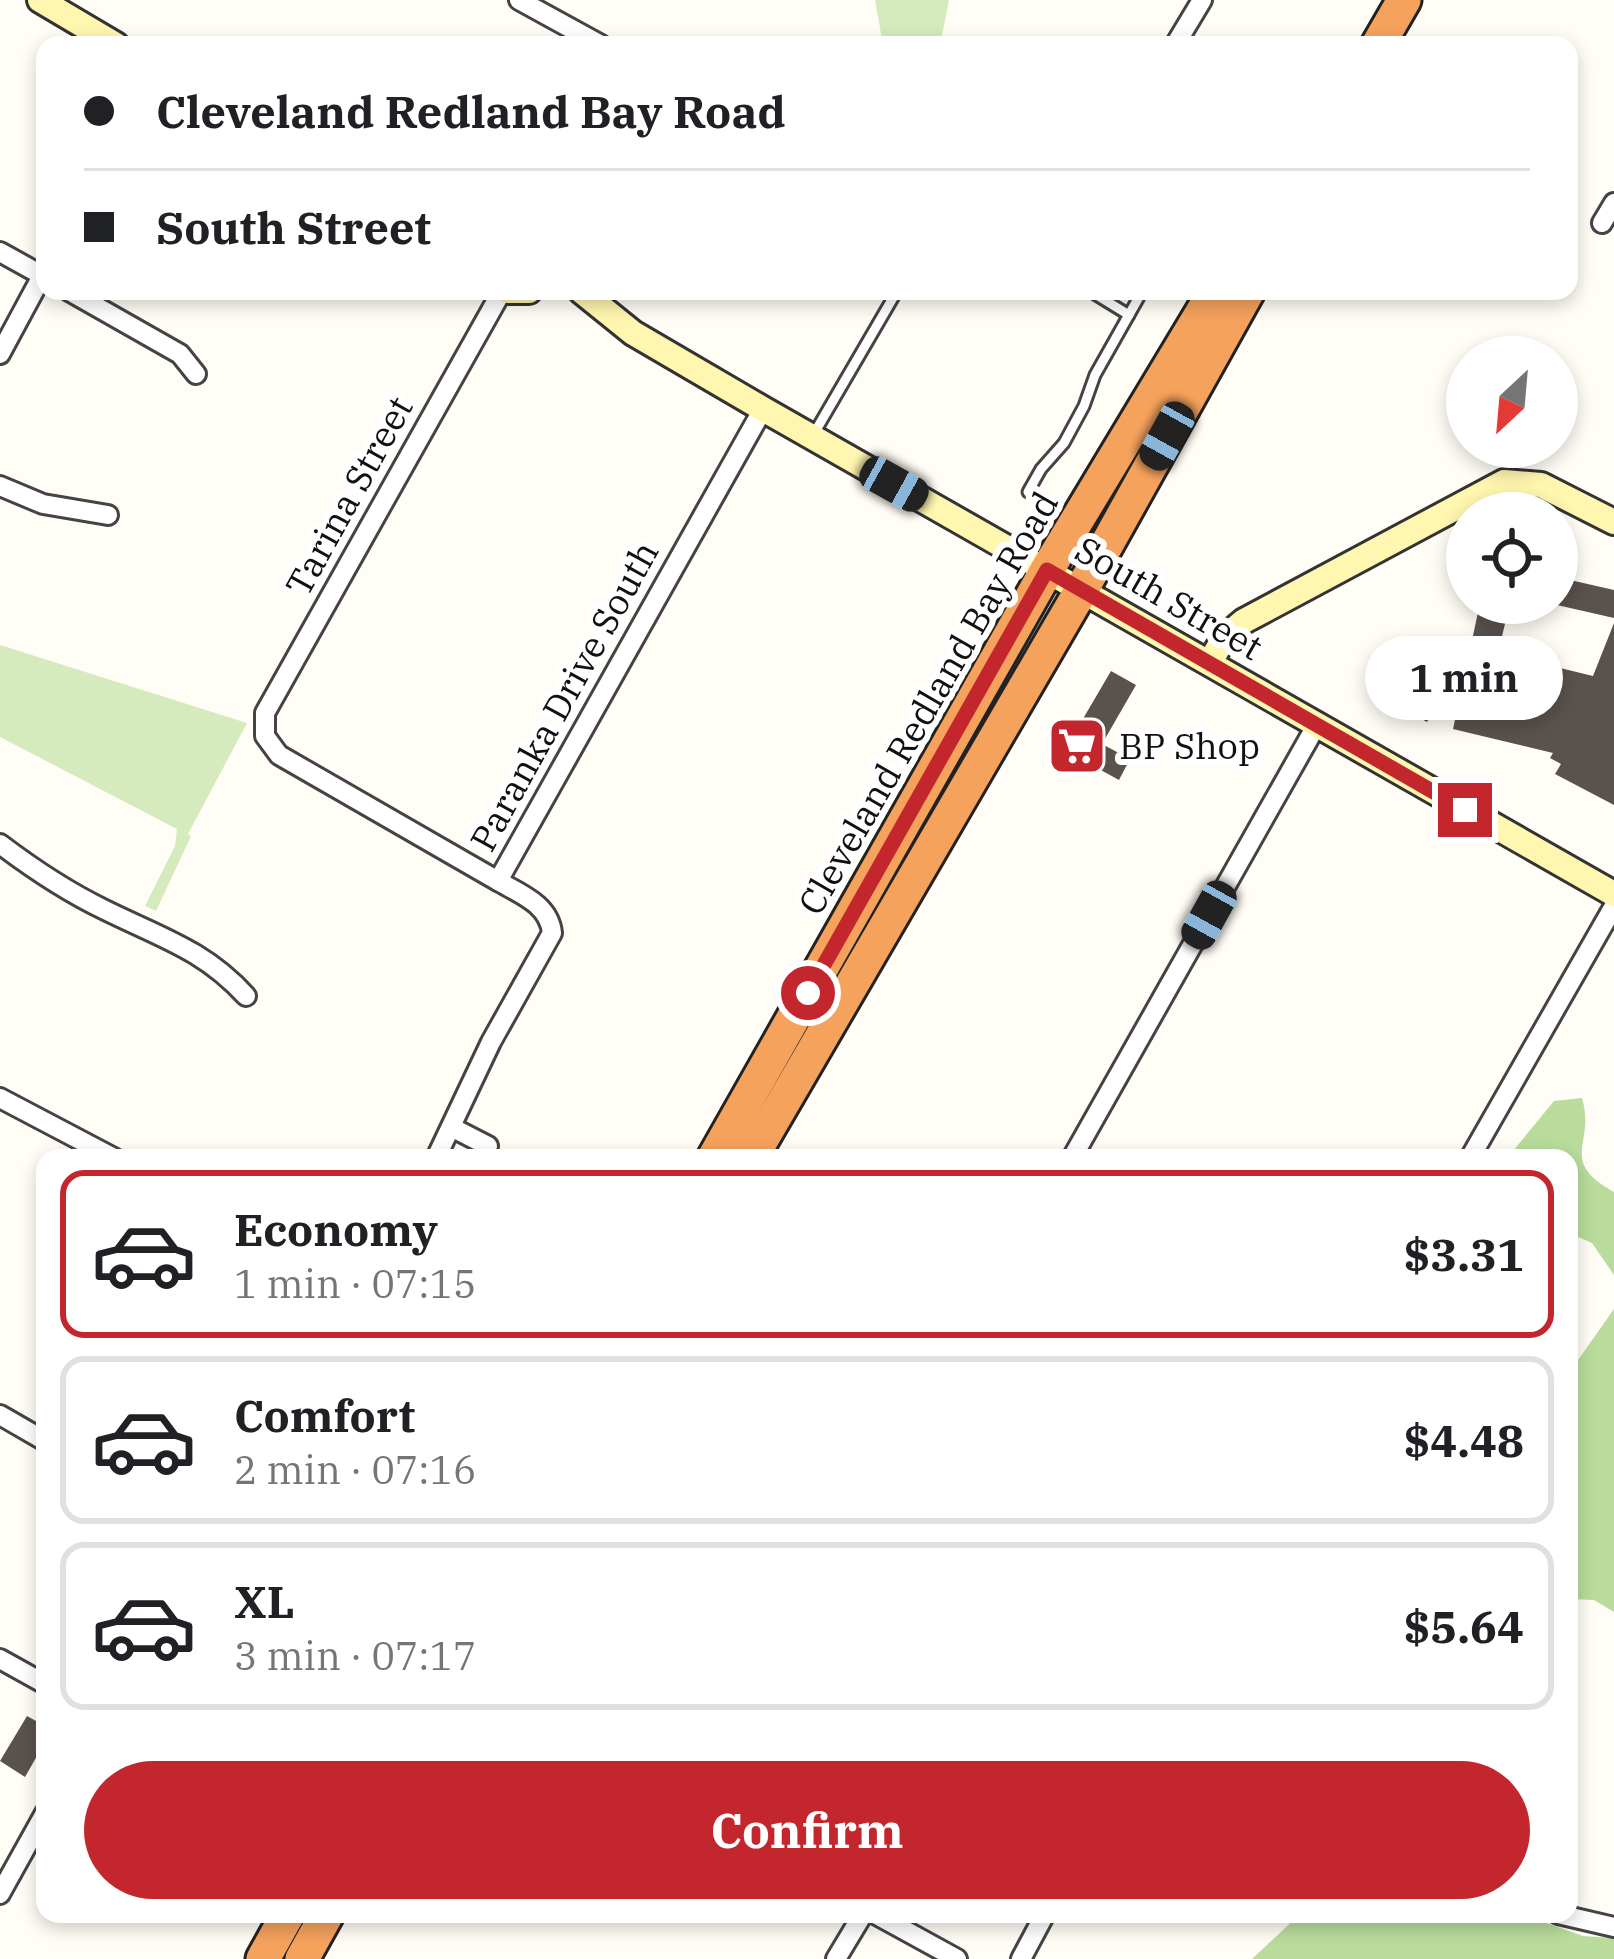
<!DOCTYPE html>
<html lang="en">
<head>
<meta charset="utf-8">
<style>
	body { margin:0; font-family:"IBM Plex Serif",serif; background:#f6f6f6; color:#202124; height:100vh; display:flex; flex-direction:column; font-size:45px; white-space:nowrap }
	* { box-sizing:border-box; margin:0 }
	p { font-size:39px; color:#757577 }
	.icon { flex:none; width:66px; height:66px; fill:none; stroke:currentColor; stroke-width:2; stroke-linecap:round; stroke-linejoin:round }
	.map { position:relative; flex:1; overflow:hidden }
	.side { position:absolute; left:36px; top:1149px; width:1542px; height:774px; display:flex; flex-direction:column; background:#fff; border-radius:24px; box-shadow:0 6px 18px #0003 }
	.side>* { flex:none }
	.top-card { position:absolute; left:36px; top:36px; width:1542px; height:264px; border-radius:24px; box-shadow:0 6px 18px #0003; display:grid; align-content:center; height:264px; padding:0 48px; background:#fff }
	.needle { width:78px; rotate:206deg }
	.fabs { position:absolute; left:1446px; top:336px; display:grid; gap:24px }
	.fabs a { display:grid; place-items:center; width:132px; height:132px; border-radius:50%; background:#fff; box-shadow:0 6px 18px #0003; font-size:60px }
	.end { position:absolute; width:54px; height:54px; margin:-27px; border:15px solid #c4262e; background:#fff; box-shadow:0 0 0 6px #fff }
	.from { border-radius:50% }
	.bubble { position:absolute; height:84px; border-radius:42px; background:#fff; box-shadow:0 6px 18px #0003; font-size:39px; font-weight:800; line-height:84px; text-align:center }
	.car { position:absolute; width:36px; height:72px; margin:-36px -18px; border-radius:15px; box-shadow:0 0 9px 3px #0007; background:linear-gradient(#222 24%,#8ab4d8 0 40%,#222 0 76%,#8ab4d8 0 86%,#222 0) }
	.top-card b { display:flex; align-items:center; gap:42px; height:114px; font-size:45px }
	.top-card b+b { border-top:3px solid #e0e0e0 }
	.top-card i { width:30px; height:30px; background:#202124 }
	ul { padding:21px 0 0; list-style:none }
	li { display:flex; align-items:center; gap:36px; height:168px; margin:0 24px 18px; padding:0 24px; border:6px solid #e0e0e0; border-radius:24px }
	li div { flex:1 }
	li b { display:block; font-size:45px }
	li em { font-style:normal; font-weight:800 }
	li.active { border-color:#c4262e }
	li>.icon { width:108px; height:108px; stroke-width:1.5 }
	.cta { display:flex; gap:24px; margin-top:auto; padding:24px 48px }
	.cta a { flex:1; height:138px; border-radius:72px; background:#c4262e; color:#fff; font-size:48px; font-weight:800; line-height:138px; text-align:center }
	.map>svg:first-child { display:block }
	.green { fill:#d5ebbd }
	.forest { fill:#b9dc9c }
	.building { fill:#5a524d }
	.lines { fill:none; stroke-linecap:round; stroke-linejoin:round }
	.lane-casing { stroke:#444; stroke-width:15 }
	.street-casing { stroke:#444; stroke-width:24 }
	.secondary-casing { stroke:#333; stroke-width:30 }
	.highway-casing { stroke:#222; stroke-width:39 }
	.lane { stroke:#fff; stroke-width:9 }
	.street { stroke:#fff; stroke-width:18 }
	.secondary { stroke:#fff6b0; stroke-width:24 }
	.highway { stroke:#f5a25d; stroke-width:33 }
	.route { stroke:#c4262e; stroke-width:15 }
	.labels { text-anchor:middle; stroke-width:12; stroke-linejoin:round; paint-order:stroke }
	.street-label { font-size:36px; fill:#111; stroke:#fff }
	.poi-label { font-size:36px; fill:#111; stroke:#fff; text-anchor:start }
</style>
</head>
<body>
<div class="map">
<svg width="1614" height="1959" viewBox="0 0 1614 1959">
	<rect width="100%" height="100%" fill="#fffdf5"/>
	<!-- green -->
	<g class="green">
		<polygon points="875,0 949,0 940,45 883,45"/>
		<polygon points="0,645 247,723 188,834 191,836 156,911 145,906 175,846 177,829 0,737"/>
	</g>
	<!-- forest -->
	<g class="forest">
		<path d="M 1582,1098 C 1596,1145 1557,1160 1614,1192 L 1614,1275 L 1592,1243 L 1569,1233 L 1569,1158 L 1515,1158 L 1513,1151 L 1554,1101 Z"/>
		<polygon points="1614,1309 1614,1612 1594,1600 1569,1599 1569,1373"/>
		<polygon points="1300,1914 1521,1914 1583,1936 1614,1938 1614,1959 1252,1959"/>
	</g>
	<!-- building -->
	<g class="building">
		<polygon points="1557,577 1614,590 1614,618 1557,605"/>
		<polygon points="1480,603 1510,603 1498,653 1593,676 1614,623 1614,805 1555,774 1561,764 1550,758 1553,753 1453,729"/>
		<polygon points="1111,671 1136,685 1102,744 1130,759 1119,780 1077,757 1074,761 1058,752 1061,747 1055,744 1062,733 1077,729"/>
		<polygon points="1403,676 1441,697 1427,722 1390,702"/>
		<polygon points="27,1716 45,1726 45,1742 25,1777 0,1761"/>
	</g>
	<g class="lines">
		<!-- lane casing -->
		<g class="lane-casing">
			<g id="lane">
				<polyline points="1090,291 1129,315"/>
				<polyline points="812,437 897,291"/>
				<polyline points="1028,492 1041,469 1064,443 1084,406 1095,375 1139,297"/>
			</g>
		</g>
		<!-- street casing -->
		<g class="street-casing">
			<g id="street">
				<polyline points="519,0 601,45"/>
				<polyline points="1175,45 1202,0"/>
				<polyline points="1602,223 1614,203"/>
				<polyline points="0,252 45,277"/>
				<polyline points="69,291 180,354 196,374"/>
				<polyline points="0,354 42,276"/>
				<polyline points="0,486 43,504 108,515"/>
				<path d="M 0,844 C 33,869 66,891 103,909 C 159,937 203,949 246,996"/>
				<polyline points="498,881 279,755 265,736 265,713 502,291"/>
				<polyline points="0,1098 114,1158"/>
				<polyline points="453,1128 488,1146"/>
				<path d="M 436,1158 L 491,1042 L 552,933 C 549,904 520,894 498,881 L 763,409"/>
				<polyline points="1072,1158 1316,726"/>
				<polyline points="1470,1158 1614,906"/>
				<polyline points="0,1415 45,1441"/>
				<polyline points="0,1659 45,1684"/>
				<polyline points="0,1894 45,1813"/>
				<polyline points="875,1914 957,1959"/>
				<polyline points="1558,1914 1614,1927"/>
				<polyline points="836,1959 863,1914"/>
				<polyline points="1021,1959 1045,1914"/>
			</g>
		</g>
		<!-- secondary casing -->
		<g class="secondary-casing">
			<g id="secondary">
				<polyline points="40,0 116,45"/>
				<polyline points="508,291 529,291"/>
				<polyline points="581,291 633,333 763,409 1614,894"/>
				<polyline points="1210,662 1224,638 1244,621 1504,482 1541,485 1614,522"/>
			</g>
		</g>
		<!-- highway casing -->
		<g class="highway-casing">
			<g id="highway">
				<polyline points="1378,45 1404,0"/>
				<polyline points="714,1158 1047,570 1215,291"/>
				<polyline points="751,1158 1082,589 1248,291"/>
				<polyline points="263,1959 288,1914"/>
				<polyline points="302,1959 327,1914"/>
			</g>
		</g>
		<!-- lane -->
		<use href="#lane" class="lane"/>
		<!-- street -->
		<use href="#street" class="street"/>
		<!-- secondary -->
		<use href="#secondary" class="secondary"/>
		<!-- highway -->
		<use href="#highway" class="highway"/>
	</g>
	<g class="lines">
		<!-- route -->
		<polyline class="route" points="808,993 1047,570 1465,810"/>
	</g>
	<!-- icons -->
	<defs>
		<g id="supermarket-square" transform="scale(3)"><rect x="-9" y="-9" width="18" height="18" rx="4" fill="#c4262e" stroke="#fff"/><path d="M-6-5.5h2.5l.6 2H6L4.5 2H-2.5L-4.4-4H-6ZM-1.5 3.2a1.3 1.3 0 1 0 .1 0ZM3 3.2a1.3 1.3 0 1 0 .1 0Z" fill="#fff"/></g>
	</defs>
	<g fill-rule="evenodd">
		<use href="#supermarket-square" x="1077" y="746"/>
	</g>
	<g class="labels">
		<!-- street labels -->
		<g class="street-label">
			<text transform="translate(349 496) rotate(-61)" y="13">Tarina Street</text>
			<text transform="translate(1169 598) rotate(30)" y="13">South Street</text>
			<text transform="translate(564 696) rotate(-61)" y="13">Paranka Drive South</text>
			<text transform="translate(928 703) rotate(-60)" y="13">Cleveland Redland Bay Road</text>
		</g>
		<!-- poi labels -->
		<g class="poi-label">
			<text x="1119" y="759">BP Shop</text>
		</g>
	</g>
</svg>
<div class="fabs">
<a><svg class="needle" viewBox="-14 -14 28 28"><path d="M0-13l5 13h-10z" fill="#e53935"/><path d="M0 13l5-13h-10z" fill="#757577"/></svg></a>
<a><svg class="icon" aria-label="locate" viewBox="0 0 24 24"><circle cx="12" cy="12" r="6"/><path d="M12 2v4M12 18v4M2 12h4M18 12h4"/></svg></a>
</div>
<i class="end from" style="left:808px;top:993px"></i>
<i class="end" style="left:1465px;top:810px"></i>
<div class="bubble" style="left:1365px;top:636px;width:198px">1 min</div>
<i class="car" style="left:1167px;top:436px;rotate:209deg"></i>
<i class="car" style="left:894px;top:484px;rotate:119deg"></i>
<i class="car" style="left:1209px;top:915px;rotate:209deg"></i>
<div class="top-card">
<b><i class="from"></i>Cleveland Redland Bay Road</b>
<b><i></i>South Street</b>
</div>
<section class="side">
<ul>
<li class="active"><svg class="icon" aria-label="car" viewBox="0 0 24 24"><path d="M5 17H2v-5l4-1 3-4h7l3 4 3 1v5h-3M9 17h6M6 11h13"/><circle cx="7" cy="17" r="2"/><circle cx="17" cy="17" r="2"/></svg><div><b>Economy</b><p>1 min · 07:15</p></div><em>$3.31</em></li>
<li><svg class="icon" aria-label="car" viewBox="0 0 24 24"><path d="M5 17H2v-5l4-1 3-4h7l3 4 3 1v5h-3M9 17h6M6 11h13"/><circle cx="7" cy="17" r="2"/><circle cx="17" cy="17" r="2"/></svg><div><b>Comfort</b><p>2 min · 07:16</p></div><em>$4.48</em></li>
<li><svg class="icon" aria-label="car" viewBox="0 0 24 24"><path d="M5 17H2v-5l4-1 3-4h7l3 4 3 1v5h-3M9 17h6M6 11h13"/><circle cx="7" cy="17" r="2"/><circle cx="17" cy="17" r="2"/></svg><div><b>XL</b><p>3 min · 07:17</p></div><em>$5.64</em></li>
</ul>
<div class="cta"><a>Confirm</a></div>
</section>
</div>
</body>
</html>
